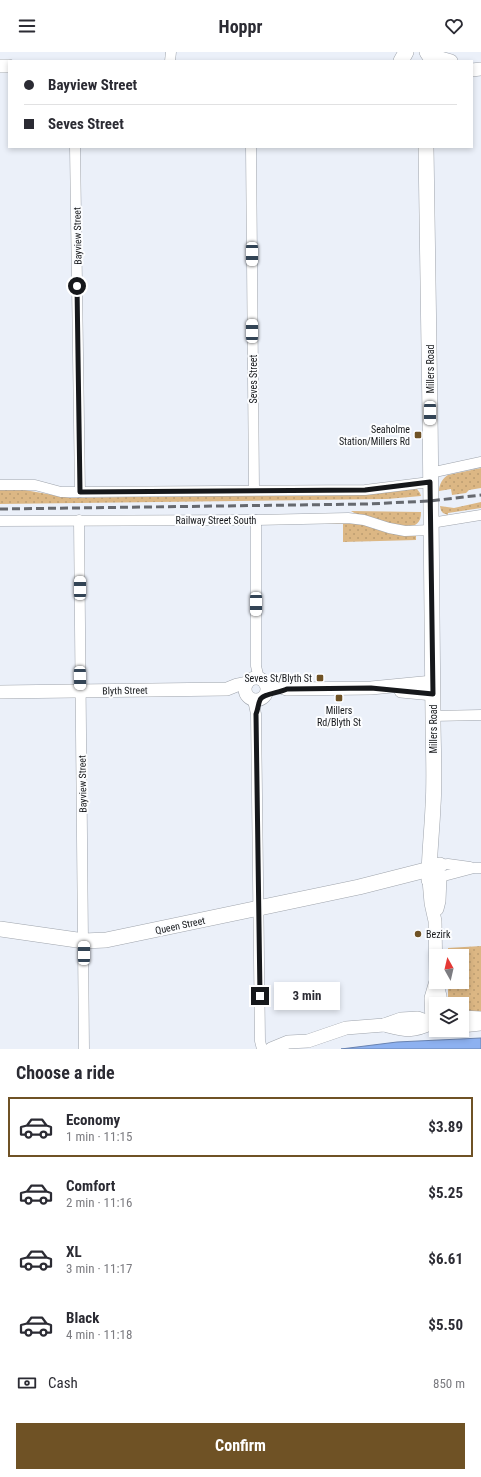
<!DOCTYPE html>
<html lang="en">
<head>
<meta charset="utf-8">
<style>
	body { margin:0; font-family:"Roboto Condensed",sans-serif; background:#f2f2f3; color:#2b2b33; height:100vh; display:flex; flex-direction:column; font-size:15px; white-space:nowrap }
	* { box-sizing:border-box; margin:0 }
	p { font-size:13px; color:#7c7c81 }
	.icon { flex:none; width:22px; height:22px; fill:none; stroke:currentColor; stroke-width:2; stroke-linecap:round; stroke-linejoin:round }
	.map { position:relative; height:997px; overflow:hidden }
	.details { display:flex; flex-direction:column; background:#fff; flex:1 }
	.details>* { flex:none }
	.banner { position:absolute; left:8px; top:8px; width:465px; height:88px; border-radius:0px; box-shadow:0 2px 6px #0003; display:grid; align-content:center; height:88px; padding:0 16px; background:#fff }
	.needle { width:26px; rotate:352deg }
	.tools { position:absolute; left:429px; top:897px; display:grid; gap:8px }
	.tools a { display:grid; place-items:center; width:40px; height:40px; border-radius:0px; background:#fff; box-shadow:0 2px 6px #0003; font-size:20px }
	.end { position:absolute; width:18px; height:18px; margin:-9px; border:5px solid #16181b; background:#fff; box-shadow:0 0 0 2px #fff }
	.from { border-radius:50% }
	.bubble { position:absolute; height:28px; border-radius:0px; background:#fff; box-shadow:0 2px 6px #0003; font-size:13px; font-weight:700; line-height:28px; text-align:center }
	.car { position:absolute; width:12px; height:24px; margin:-12px -6px; border-radius:5px; box-shadow:0 0 3px 1px #0007; background:linear-gradient(#fff 24%,#345 0 40%,#fff 0 76%,#345 0 86%,#fff 0) }
	.banner b { display:flex; align-items:center; gap:14px; height:38px; font-size:15px }
	.banner b+b { border-top:1px solid #e1e1e2 }
	.banner i { width:10px; height:10px; background:#2b2b33 }
	ul { padding:0; list-style:none }
	li { display:flex; align-items:center; gap:12px; height:60px; margin:0 8px 6px; padding:0 8px; border:2px solid transparent; border-radius:0px }
	li div { flex:1 }
	li b { display:block; font-size:15px }
	li em { font-style:normal; font-weight:700 }
	li.current { border-color:#6f5225 }
	li>.icon { width:36px; height:36px; stroke-width:1.5 }
	h2 { padding:0 16px; font-size:18px; line-height:48px }
	.pay { display:flex; align-items:center; gap:10px; height:44px; padding:0 16px; font-size:15px }
	.pay p { margin-inline-start:auto }
	.button { display:flex; gap:8px; margin-top:auto; padding:8px 16px }
	.button a { flex:1; height:46px; border-radius:0px; background:#6f5225; color:#fff; font-size:16px; font-weight:700; line-height:46px; text-align:center }
	header { display:flex; justify-content:space-between; align-items:center; height:52px; padding:0 16px; background:#fff; font-size:18px; font-weight:700 }
	.map>svg:first-child { display:block }
	.grass { fill:url(#grass-dots) }
	.water { fill:#8db1f0; stroke:#6983b0 }
	.lines { fill:none; stroke-linecap:round; stroke-linejoin:round }
	.minor-casing { stroke:#9fa4ac; stroke-width:11 }
	.tertiary-casing { stroke:#9fa4ac; stroke-width:14 }
	.secondary-casing { stroke:#9fa4ac; stroke-width:16 }
	.minor { stroke:#fff; stroke-width:10 }
	.tertiary { stroke:#fff; stroke-width:13 }
	.secondary { stroke:#fff; stroke-width:15 }
	.rail { stroke:#66696f; stroke-width:3; stroke-dasharray:8 4; stroke-linecap:butt }
	.route { stroke:#16181b; stroke-width:5 }
	.poi-dot { fill:#6f5225; stroke:#fcfdff; stroke-width:1.5 }
	.labels { text-anchor:middle; stroke-width:4; stroke-linejoin:round; paint-order:stroke }
	.street-label { font-size:10px; fill:#16181b; stroke:#fcfdff }
	.poi-label { font-size:10px; fill:#16181b; stroke:#fcfdff; text-anchor:end }
</style>
</head>
<body>
<header><svg class="icon" aria-label="menu" viewBox="0 0 24 24"><path d="M4 6h16M4 12h16M4 18h16"/></svg>Hoppr<svg class="icon" aria-label="heart" viewBox="0 0 24 24"><path d="M12 20l-8-8c-3-5 5-10 8-4 3-6 11-1 8 4z"/></svg></header>
<div class="map">
<svg width="481" height="997" viewBox="0 0 481 997">
	<defs>
		<pattern id="grass-dots" width="8" height="8" patternUnits="userSpaceOnUse"><rect width="8" height="8" fill="#dcb784"/><path d="M2 2h.1M6 6h.1" fill="none" stroke="#bc9d71" stroke-width="1.8" stroke-linecap="round"/></pattern>
	</defs>
	<rect width="100%" height="100%" fill="#ebf0f9"/>
	<!-- grass -->
	<g class="grass">
		<path d="M 481,416 L 481,436 L 469,438 L 466,441 L 452,443 L 451,437 L 439,439 C 439,432 443,426 448,423 Z"/>
		<polygon points="19,437 70,446 187,444 417,437 420,441 421,444 387,447 0,452 0,438"/>
		<path d="M 481,450 L 481,456 L 448,461 L 448,463 C 442,461 441,460 440,454 L 454,456 Z"/>
		<path d="M 351,459 L 421,460 C 422,487 383,469 369,465 C 363,463 356,463 351,459 Z"/>
		<polygon points="355,470 416,484 416,488 343,490 343,472 263,472"/>
		<polygon points="481,894 481,959 462,960 462,952 448,952 448,930 462,930 462,904 448,904 448,896"/>
	</g>
	<!-- water -->
	<polygon class="water" points="481,986 481,997 341,997 397,990"/>
	<g class="lines">
		<!-- minor casing -->
		<g class="minor-casing">
			<g id="minor">
				<polyline points="170,9 171,0"/>
				<polyline points="75,95 80,440"/>
				<polyline points="251,95 254,438"/>
				<polyline points="430,421 481,410"/>
				<polyline points="0,433 35,433 61,440 80,440 365,438 430,430"/>
				<polyline points="79,468 84,997"/>
				<polyline points="256,468 256,614 259,627"/>
				<polyline points="0,469 256,468 348,466 364,468 389,476 405,479 431,478"/>
				<polyline points="431,471 481,463"/>
				<polyline points="253,648 256,662 260,989 262,997"/>
				<polyline points="433,664 481,663"/>
				<polyline points="440,813 448,812 470,815"/>
				<polyline points="440,825 474,816 481,816"/>
			</g>
		</g>
		<!-- tertiary casing -->
		<g class="tertiary-casing">
			<g id="tertiary">
				<polyline points="430,3 451,9"/>
				<polyline points="0,14 9,14"/>
				<polyline points="472,18 481,17"/>
				<circle cx="256" cy="637" r="11"/>
				<polyline points="265,631 278,634 287,637 371,636 433,630"/>
				<polyline points="401,639 433,642"/>
				<polyline points="0,640 227,637 237,633 247,631"/>
				<polyline points="429,828 431,851 435,869 436,929 431,946 432,971"/>
				<polyline points="437,857 439,849 440,825"/>
				<polyline points="436,929 440,944 441,952"/>
				<polyline points="462,965 481,966"/>
				<path d="M 384,973 C 404,978 412,981 432,971"/>
				<polyline points="462,974 481,972"/>
				<polyline points="271,997 288,990 308,989 346,976 384,973 401,967 418,966 432,971 436,971"/>
			</g>
		</g>
		<!-- secondary casing -->
		<g class="secondary-casing">
			<g id="secondary">
				<polyline points="427,0 433,9"/>
				<polyline points="401,9 406,0"/>
				<path d="M 426,95 C 429,285 432,476 433,666 C 433,695 435,725 433,754 C 432,779 429,803 429,828"/>
				<polyline points="0,877 84,889 106,888 359,835 422,819 434,816 440,813"/>
			</g>
		</g>
		<!-- minor -->
		<use href="#minor" class="minor"/>
		<!-- tertiary -->
		<use href="#tertiary" class="tertiary"/>
		<!-- secondary -->
		<use href="#secondary" class="secondary"/>
		<!-- rail -->
		<polyline class="rail" points="0,457 367,452 430,449 481,443"/>
	</g>
	<g class="lines">
		<!-- route -->
		<path class="route" d="M 77,234 L 80,440 L 365,438 L 430,430 L 433,642 L 371,636 L 287,637 C 279,641 262,642 260,648 C 258,652 258,658 256,662 L 260,944"/>
	</g>
	<!-- markers -->
	<g class="poi-dot">
		<rect x="414" y="379" width="8" height="8" rx="2"/>
		<rect x="316" y="622" width="8" height="8" rx="2"/>
		<rect x="335" y="642" width="8" height="8" rx="2"/>
		<circle cx="418" cy="882" r="4"/>
	</g>
	<g class="labels">
		<!-- street labels -->
		<g class="street-label">
			<text transform="translate(77 184) rotate(-91)" y="4">Bayview Street</text>
			<text transform="translate(430 317) rotate(-90)" y="4">Millers Road</text>
			<text transform="translate(253 327) rotate(-90)" y="4">Seves Street</text>
			<text x="216" y="472">Railway Street South</text>
			<text transform="translate(125 638) rotate(-1)" y="4">Blyth Street</text>
			<text transform="translate(433 677) rotate(-90)" y="4">Millers Road</text>
			<text transform="translate(82 732) rotate(-91)" y="4">Bayview Street</text>
			<text transform="translate(180 873) rotate(-12)" y="4">Queen Street</text>
		</g>
		<!-- poi labels -->
		<g class="poi-label">
			<text x="410" y="381">Seaholme<tspan x="410" dy="12">Station/Millers Rd</tspan></text>
			<text x="312" y="630">Seves St/Blyth St</text>
			<text x="339" y="662" text-anchor="middle">Millers<tspan x="339" dy="12">Rd/Blyth St</tspan></text>
			<text x="426" y="886" text-anchor="start">Bezirk</text>
		</g>
	</g>
</svg>
<div class="tools">
<a><svg class="needle" viewBox="-14 -14 28 28"><path d="M0-13l5 13h-10z" fill="#e53935"/><path d="M0 13l5-13h-10z" fill="#7c7c81"/></svg></a>
<a><svg class="icon" aria-label="layers" viewBox="0 0 24 24"><path d="M12 4l9 5-9 5-9-5zM3 14l9 5 9-5"/></svg></a>
</div>
<i class="end from" style="left:77px;top:234px"></i>
<i class="end" style="left:260px;top:944px"></i>
<div class="bubble" style="left:274px;top:930px;width:66px">3 min</div>
<i class="car" style="left:252px;top:202px;rotate:180deg"></i>
<i class="car" style="left:252px;top:279px;rotate:0deg"></i>
<i class="car" style="left:430px;top:361px;rotate:180deg"></i>
<i class="car" style="left:80px;top:536px;rotate:0deg"></i>
<i class="car" style="left:256px;top:552px;rotate:180deg"></i>
<i class="car" style="left:80px;top:626px;rotate:179deg"></i>
<i class="car" style="left:84px;top:901px;rotate:0deg"></i>
<div class="banner">
<b><i class="from"></i>Bayview Street</b>
<b><i></i>Seves Street</b>
</div>
</div>
<section class="details">
<h2>Choose a ride</h2>
<ul>
<li class="current"><svg class="icon" aria-label="car" viewBox="0 0 24 24"><path d="M5 17H2v-5l4-1 3-4h7l3 4 3 1v5h-3M9 17h6M6 11h13"/><circle cx="7" cy="17" r="2"/><circle cx="17" cy="17" r="2"/></svg><div><b>Economy</b><p>1 min · 11:15</p></div><em>$3.89</em></li>
<li><svg class="icon" aria-label="car" viewBox="0 0 24 24"><path d="M5 17H2v-5l4-1 3-4h7l3 4 3 1v5h-3M9 17h6M6 11h13"/><circle cx="7" cy="17" r="2"/><circle cx="17" cy="17" r="2"/></svg><div><b>Comfort</b><p>2 min · 11:16</p></div><em>$5.25</em></li>
<li><svg class="icon" aria-label="car" viewBox="0 0 24 24"><path d="M5 17H2v-5l4-1 3-4h7l3 4 3 1v5h-3M9 17h6M6 11h13"/><circle cx="7" cy="17" r="2"/><circle cx="17" cy="17" r="2"/></svg><div><b>XL</b><p>3 min · 11:17</p></div><em>$6.61</em></li>
<li><svg class="icon" aria-label="car" viewBox="0 0 24 24"><path d="M5 17H2v-5l4-1 3-4h7l3 4 3 1v5h-3M9 17h6M6 11h13"/><circle cx="7" cy="17" r="2"/><circle cx="17" cy="17" r="2"/></svg><div><b>Black</b><p>4 min · 11:18</p></div><em>$5.50</em></li>
</ul>
<div class="pay"><svg class="icon" aria-label="cash" viewBox="0 0 24 24"><path d="M3 7h18v10H3z"/><circle cx="12" cy="12" r="2"/></svg>Cash<p>850 m</p></div>
<div class="button"><a>Confirm</a></div>
</section>
</body>
</html>
